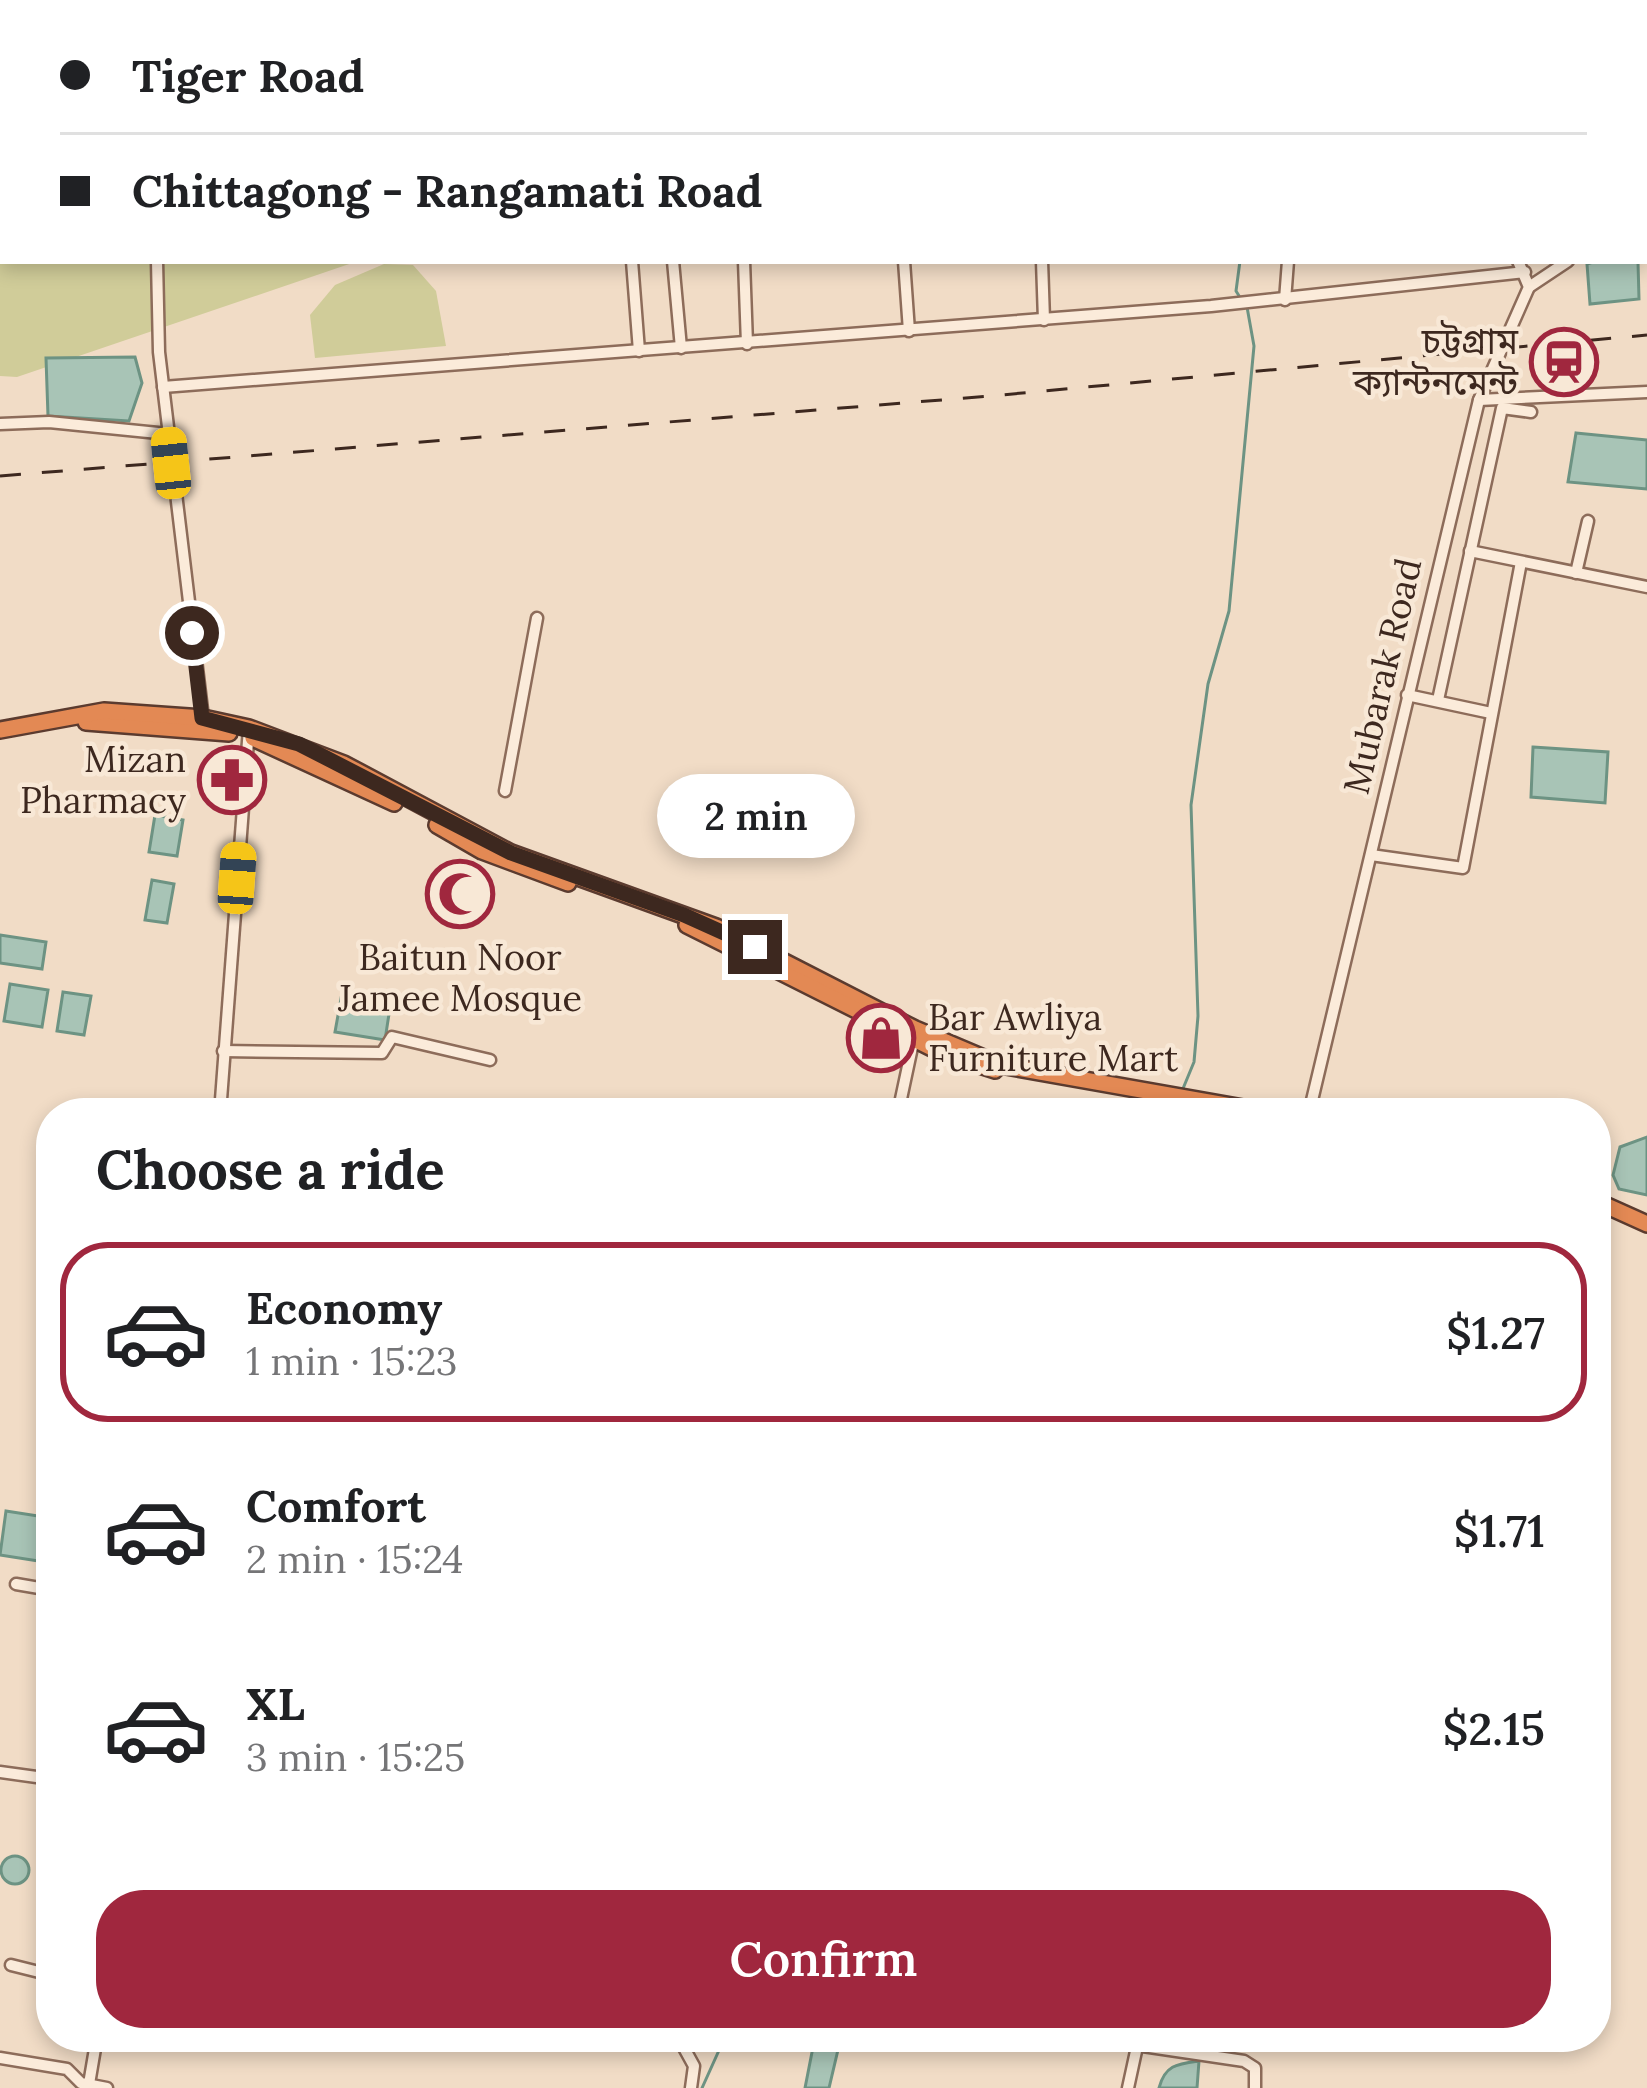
<!DOCTYPE html>
<html lang="en">
<head>
<meta charset="utf-8">
<style>
	body { margin:0; font-family:Lora,"Noto Sans Bengali",serif; background:#f2f2f2; color:#202124; height:100vh; display:flex; flex-direction:column; font-size:45px; white-space:nowrap }
	* { box-sizing:border-box; margin:0 }
	p { font-size:39px; color:#757577 }
	.icon { flex:none; width:66px; height:66px; fill:none; stroke:currentColor; stroke-width:2; stroke-linecap:round; stroke-linejoin:round }
	.map { position:relative; flex:1; overflow:hidden }
	.sheet { position:absolute; left:36px; top:1098px; width:1575px; height:954px; display:flex; flex-direction:column; background:#fff; border-radius:48px; box-shadow:0 6px 18px #0003 }
	.sheet>* { flex:none }
	.hud { position:absolute; left:0px; top:0px; width:1647px; height:264px; box-shadow:0 6px 18px #0003; display:grid; align-content:center; height:264px; padding:0 60px; background:#fff }
	.end { position:absolute; width:54px; height:54px; margin:-27px; border:15px solid #3d281f; background:#fff; box-shadow:0 0 0 6px #fff }
	.from { border-radius:50% }
	.bubble { position:absolute; height:84px; border-radius:42px; background:#fff; box-shadow:0 6px 18px #0003; font-size:39px; font-weight:600; line-height:84px; text-align:center }
	.car { position:absolute; width:36px; height:72px; margin:-36px -18px; border-radius:15px; box-shadow:0 0 9px 3px #0007; background:linear-gradient(#f5c518 24%,#345 0 40%,#f5c518 0 76%,#345 0 86%,#f5c518 0) }
	.hud b { display:flex; align-items:center; gap:42px; height:114px; font-size:45px }
	.hud b+b { border-top:3px solid #e0e0e0 }
	.hud i { width:30px; height:30px; background:#202124 }
	ul { padding:0; list-style:none }
	li { display:flex; align-items:center; gap:36px; height:180px; margin:0 24px 18px; padding:0 36px; border:6px solid transparent; border-radius:48px }
	li div { flex:1 }
	li b { display:block; font-size:45px }
	li em { font-style:normal; font-weight:600 }
	li.active { border-color:#a0273e }
	li>.icon { width:108px; height:108px; stroke-width:1.5 }
	h2 { padding:0 60px; font-size:54px; line-height:144px }
	.primary-button { display:flex; gap:24px; margin-top:auto; padding:24px 60px }
	.primary-button a { flex:1; height:138px; border-radius:48px; background:#a0273e; color:#fff; font-size:48px; font-weight:600; line-height:138px; text-align:center }
	.map>svg:first-child { display:block }
	.green { fill:#d0cc99 }
	.water { fill:#a8c4b6; stroke:#6d9383; stroke-width:3 }
	.lines { fill:none; stroke-linecap:round; stroke-linejoin:round }
	.stream { stroke:#6d9383; stroke-width:3 }
	.minor-casing { stroke:#8d6c5a; stroke-width:15 }
	.highway-casing { stroke:#5b3b2f; stroke-width:20 }
	.minor { stroke:#fbebda; stroke-width:10 }
	.highway { stroke:#e38954; stroke-width:15 }
	.rail { stroke:#3d281f; stroke-width:3; stroke-dasharray:21 21; stroke-linecap:butt }
	.route { stroke:#3d281f; stroke-width:15 }
	.labels { text-anchor:middle; stroke-width:9; stroke-linejoin:round; paint-order:stroke }
	.poi-label { font-size:36px; fill:#3d281f; stroke:#f8e8d6; text-anchor:end }
	.street-label { font-size:36px; fill:#3d281f; stroke:#f8e8d6 }
</style>
</head>
<body>
<div class="map">
<svg width="1647" height="2088" viewBox="0 0 1647 2088">
	<rect width="100%" height="100%" fill="#f1dcc6"/>
	<!-- green -->
	<g class="green">
		<polygon points="0,0 1123,0 3,3 3,261 358,261 17,377 0,376"/>
		<polygon points="384,264 413,265 436,291 446,346 315,358 310,315 335,285"/>
	</g>
	<!-- water -->
	<g class="water">
		<polygon points="1596,261 1638,262 1639,299 1590,304 1587,264"/>
		<polygon points="135,357 142,383 129,421 48,416 46,358"/>
		<polygon points="1576,433 1647,440 1647,489 1568,482"/>
		<polygon points="1533,747 1608,752 1605,803 1531,797"/>
		<polygon points="155,815 183,820 177,856 149,852"/>
		<polygon points="152,880 174,884 167,923 145,920"/>
		<polygon points="0,935 46,942 42,969 0,963"/>
		<polygon points="10,984 48,990 42,1027 4,1021"/>
		<polygon points="63,992 91,996 84,1035 57,1031"/>
		<polygon points="342,993 391,1001 385,1040 335,1032"/>
		<polygon points="1647,1137 1647,1195 1619,1189 1613,1175 1620,1147"/>
		<polygon points="6,1511 51,1518 51,1563 0,1555"/>
		<circle cx="15" cy="1870" r="14"/>
		<polygon points="815,2037 841,2037 829,2088 805,2088"/>
		<path d="M 1199,2061 L 1197,2088 L 1159,2088 C 1165,2065 1177,2064 1199,2061 Z"/>
	</g>
	<g class="lines">
		<!-- stream -->
		<g class="stream">
			<polyline points="1274,0 1277,3"/>
			<polyline points="1240,261 1236,291 1241,299"/>
			<polyline points="1182,1091 1194,1062 1198,1016 1191,805 1208,684 1229,611 1254,346 1247,307"/>
			<polyline points="1172,1113 1178,1100"/>
			<polyline points="702,2088 725,2037"/>
		</g>
		<!-- minor casing -->
		<g class="minor-casing">
			<g id="minor">
				<polyline points="84,0 85,3"/>
				<polyline points="1359,0 1360,3"/>
				<polyline points="1518,0 1519,3"/>
				<polyline points="1313,3 1313,0"/>
				<polyline points="1408,3 1409,0"/>
				<polyline points="1451,3 1452,0"/>
				<polyline points="1644,238 1647,239"/>
				<polyline points="157,261 159,352 203,718"/>
				<polyline points="632,261 639,351"/>
				<polyline points="673,261 681,348"/>
				<polyline points="744,261 747,344"/>
				<polyline points="904,261 909,331"/>
				<polyline points="1042,261 1044,320"/>
				<polyline points="1529,287 1568,261"/>
				<polyline points="1285,300 1288,261"/>
				<polyline points="163,387 1211,306 1525,272"/>
				<polyline points="1479,400 1647,392"/>
				<polyline points="0,424 49,422 168,434"/>
				<polyline points="1470,551 1647,587"/>
				<polyline points="1576,573 1588,521"/>
				<polyline points="1407,695 1491,713"/>
				<polyline points="1438,700 1502,408 1531,412"/>
				<polyline points="505,791 537,618"/>
				<polyline points="1371,855 1463,868 1521,562"/>
				<polyline points="223,1051 382,1053 392,1037 490,1060"/>
				<polyline points="220,1113 249,728"/>
				<polyline points="898,1113 914,1038"/>
				<polyline points="1309,1113 1479,400 1529,287 1518,261"/>
				<polyline points="16,1584 51,1590"/>
				<polyline points="0,1772 51,1779"/>
				<polyline points="11,1965 51,1975"/>
				<polyline points="47,1974 51,1952"/>
				<polyline points="678,2037 694,2066 691,2088"/>
				<polyline points="1082,2037 1244,2061 1255,2068 1255,2088"/>
				<polyline points="0,2058 67,2069 81,2083 107,2088"/>
				<polyline points="89,2084 97,2037"/>
				<polyline points="1128,2088 1138,2042"/>
			</g>
		</g>
		<!-- highway casing -->
		<g class="highway-casing">
			<g id="highway">
				<polyline points="86,722 229,733"/>
				<polyline points="0,730 104,711 203,718 249,728 344,764 511,853 716,927 915,1029 1000,1065 1271,1113"/>
				<polyline points="253,738 394,803"/>
				<polyline points="437,825 482,851 568,883"/>
				<polyline points="687,925 942,1053 995,1070"/>
				<polyline points="1596,1201 1647,1224"/>
			</g>
		</g>
		<!-- minor -->
		<use href="#minor" class="minor"/>
		<!-- highway -->
		<use href="#highway" class="highway"/>
		<!-- rail -->
		<polyline class="rail" points="0,476 990,396 1647,335"/>
	</g>
	<g class="lines">
		<!-- route -->
		<polyline class="route" points="192,633 202,718 299,744 511,853 684,915 755,947"/>
	</g>
	<!-- icons -->
	<defs>
		<g id="station-ring" transform="scale(3.45)"><circle r="9.5" fill="#f8e8d6" stroke="#a0273e" stroke-width="1.5"/><path d="M-3-6H3Q5-6 5-4V2Q5 4 3 4L4.5 6H3L1.5 4h-3L-3 6H-4.5L-3 4Q-5 4-5 2V-4Q-5-6-3-6ZM-3.5-4v3h7v-3ZM-3.5 1v1.5H-2V1ZM2 1v1.5H3.5V1Z" fill="#a0273e"/></g>
		<g id="pharmacy-ring" transform="scale(3.45)"><circle r="9.5" fill="#f8e8d6" stroke="#a0273e" stroke-width="1.5"/><path d="M-2-6h4v4h4v4h-4v4h-4v-4h-4v-4h4Z" fill="#a0273e"/></g>
		<g id="mosque-ring" transform="scale(3.45)"><circle r="9.5" fill="#f8e8d6" stroke="#a0273e" stroke-width="1.5"/><path d="M3.5-4.9A6 6 0 1 0 3.5 4.9A5 5 0 1 1 3.5-4.9Z" fill="#a0273e"/></g>
		<g id="shop-ring" transform="scale(3.45)"><circle r="9.5" fill="#f8e8d6" stroke="#a0273e" stroke-width="1.5"/><path d="M-5-2.5h2.3a2.7 3.5 0 0 1 5.4 0H5L5.5 6h-11ZM-1.5-2.5h3a1.5 2.3 0 0 0-3 0Z" fill="#a0273e"/></g>
	</defs>
	<g fill-rule="evenodd">
		<use href="#station-ring" x="1564" y="362"/>
		<use href="#pharmacy-ring" x="232" y="780"/>
		<use href="#mosque-ring" x="460" y="894"/>
		<use href="#shop-ring" x="881" y="1038"/>
	</g>
	<g class="labels">
		<!-- poi labels -->
		<g class="poi-label">
			<text x="1518" y="354">চট্টগ্রাম<tspan x="1518" dy="41">ক্যান্টনমেন্ট</tspan></text>
			<text x="186" y="772">Mizan<tspan x="186" dy="41">Pharmacy</tspan></text>
			<text x="460" y="970" text-anchor="middle">Baitun Noor<tspan x="460" dy="41">Jamee Mosque</tspan></text>
			<text x="928" y="1030" text-anchor="start">Bar Awliya<tspan x="928" dy="41">Furniture Mart</tspan></text>
		</g>
		<!-- street labels -->
		<g class="street-label">
			<text transform="translate(1382 676) rotate(-77)" y="13">Mubarak Road</text>
		</g>
	</g>
</svg>
<i class="end from" style="left:192px;top:633px"></i>
<i class="end" style="left:755px;top:947px"></i>
<div class="bubble" style="left:657px;top:774px;width:198px">2 min</div>
<i class="car" style="left:171px;top:463px;rotate:354deg"></i>
<i class="car" style="left:237px;top:878px;rotate:4deg"></i>
<div class="hud">
<b><i class="from"></i>Tiger Road</b>
<b><i></i>Chittagong - Rangamati Road</b>
</div>
<section class="sheet">
<h2>Choose a ride</h2>
<ul>
<li class="active"><svg class="icon" aria-label="car" viewBox="0 0 24 24"><path d="M5 17H2v-5l4-1 3-4h7l3 4 3 1v5h-3M9 17h6M6 11h13"/><circle cx="7" cy="17" r="2"/><circle cx="17" cy="17" r="2"/></svg><div><b>Economy</b><p>1 min · 15:23</p></div><em>$1.27</em></li>
<li><svg class="icon" aria-label="car" viewBox="0 0 24 24"><path d="M5 17H2v-5l4-1 3-4h7l3 4 3 1v5h-3M9 17h6M6 11h13"/><circle cx="7" cy="17" r="2"/><circle cx="17" cy="17" r="2"/></svg><div><b>Comfort</b><p>2 min · 15:24</p></div><em>$1.71</em></li>
<li><svg class="icon" aria-label="car" viewBox="0 0 24 24"><path d="M5 17H2v-5l4-1 3-4h7l3 4 3 1v5h-3M9 17h6M6 11h13"/><circle cx="7" cy="17" r="2"/><circle cx="17" cy="17" r="2"/></svg><div><b>XL</b><p>3 min · 15:25</p></div><em>$2.15</em></li>
</ul>
<div class="primary-button"><a>Confirm</a></div>
</section>
</div>
</body>
</html>
